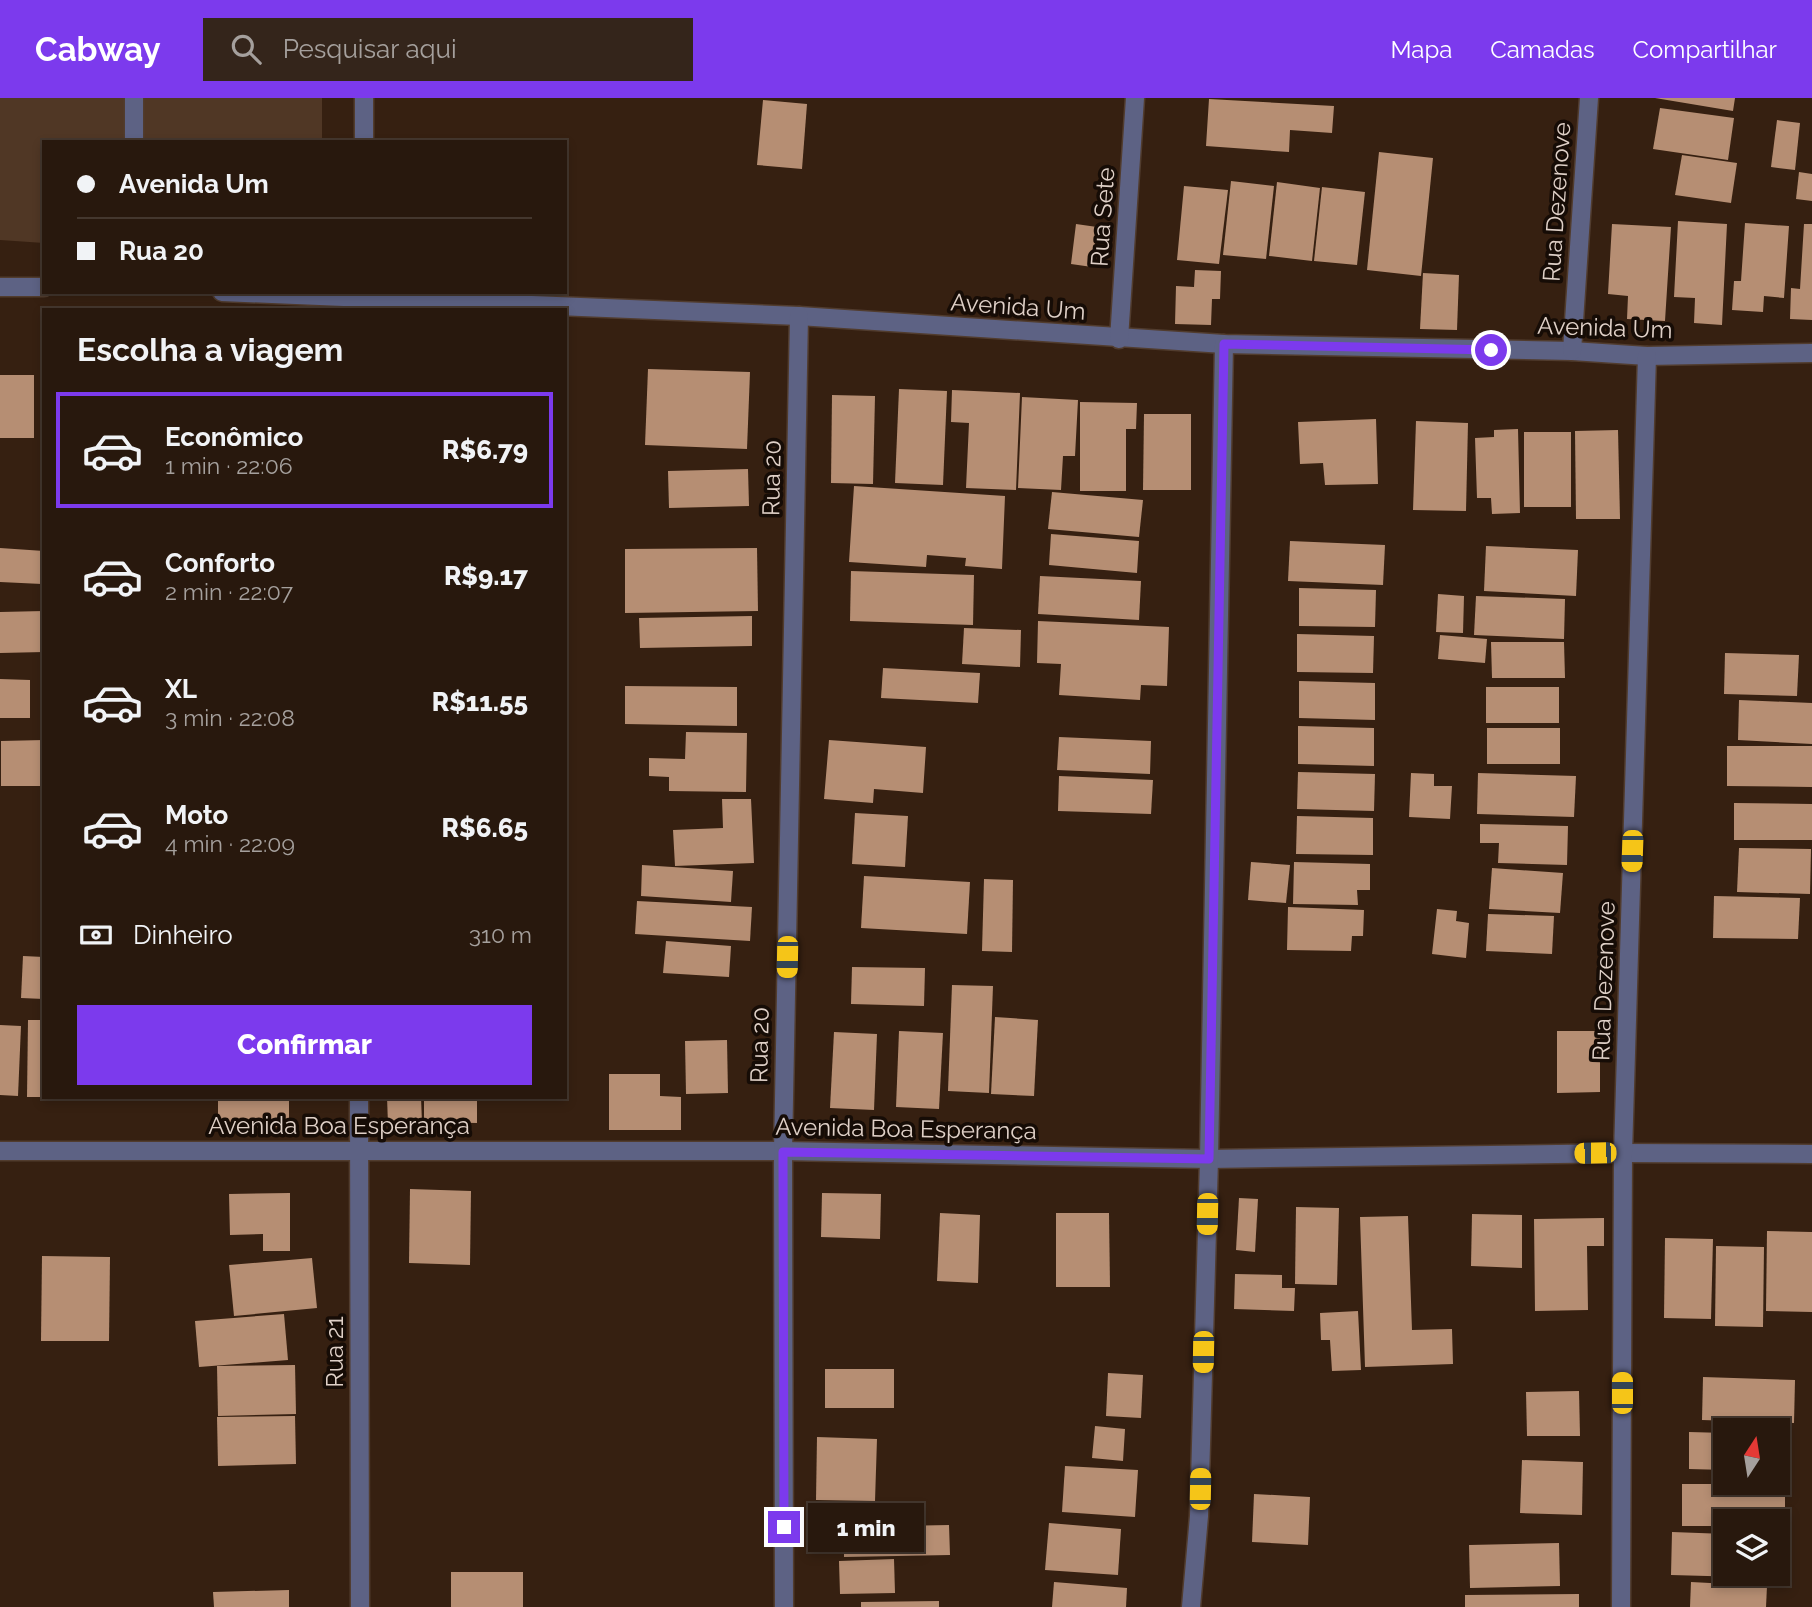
<!DOCTYPE html>
<html lang="pt">
<head>
<meta charset="utf-8">
<style>
	body { margin:0; font-family:Raleway,sans-serif; background:#34251b; color:#f1f3f6; height:100vh; display:flex; flex-direction:column; font-size:26px; white-space:nowrap }
	* { box-sizing:border-box; margin:0 }
	p { font-size:23px; color:#a5a09d }
	.icon { flex:none; width:38px; height:38px; fill:none; stroke:currentColor; stroke-width:2; stroke-linecap:round; stroke-linejoin:round }
	.map { position:relative; flex:1; overflow:hidden }
	.drawer { position:absolute; left:42px; top:210px; width:525px; height:791px; display:flex; flex-direction:column; background:#28180d; border-radius:0px; box-shadow:0 4px 10px #0003,0 0 0 2px #44372e }
	.drawer>* { flex:none }
	.guide { position:absolute; left:42px; top:42px; width:525px; height:154px; border-radius:0px; box-shadow:0 4px 10px #0003,0 0 0 2px #44372e; display:grid; align-content:center; height:154px; padding:0 35px; background:#28180d }
	.needle { width:46px; rotate:12deg }
	.fabs { position:absolute; left:1713px; top:1320px; display:grid; gap:14px }
	.fabs a { display:grid; place-items:center; width:77px; height:77px; border-radius:0px; background:#28180d; box-shadow:0 4px 10px #0003,0 0 0 2px #44372e; font-size:35px }
	.end { position:absolute; width:32px; height:32px; margin:-16px; border:9px solid #7c3aed; background:#fff; box-shadow:0 0 0 4px #fff }
	.from { border-radius:50% }
	.bubble { position:absolute; height:49px; border-radius:0px; background:#28180d; box-shadow:0 4px 10px #0003,0 0 0 2px #44372e; font-size:23px; font-weight:800; line-height:49px; text-align:center }
	.car { position:absolute; width:21px; height:42px; margin:-21px -10px; border-radius:9px; box-shadow:0 0 5px 2px #0007; background:linear-gradient(#f5c518 24%,#345 0 40%,#f5c518 0 76%,#345 0 86%,#f5c518 0) }
	.guide b { display:flex; align-items:center; gap:24px; height:66px; font-size:26px }
	.guide b+b { border-top:2px solid #44372e }
	.guide i { width:18px; height:18px; background:#f1f3f6 }
	ul { padding:0; list-style:none }
	li { display:flex; align-items:center; gap:21px; height:116px; margin:0 14px 10px; padding:0 21px; border:4px solid transparent; border-radius:0px }
	li div { flex:1 }
	li b { display:block; font-size:26px }
	li em { font-style:normal; font-weight:800 }
	li.current { border-color:#7c3aed }
	li>.icon { width:63px; height:63px; stroke-width:1.5 }
	h2 { padding:0 35px; font-size:32px; line-height:84px }
	.pay { display:flex; align-items:center; gap:18px; height:77px; padding:0 35px; font-size:26px }
	.pay p { margin-inline-start:auto }
	.cta { display:flex; gap:14px; margin-top:auto; padding:14px 35px }
	.cta a { flex:1; height:80px; border-radius:0px; background:#7c3aed; color:#fff; font-size:28px; font-weight:800; line-height:80px; text-align:center }
	header { display:flex; align-items:center; gap:42px; box-sizing:border-box; height:98px; padding:0 35px; background:#7c3aed; color:#fff }
	header strong { font-size:33px }
	nav { display:flex; gap:38px; margin-inline-start:auto; font-size:24px }
	.search { width:490px; height:63px; background:#34251b; display:flex; align-items:center; gap:18px; box-sizing:border-box; padding:0 24px; border-radius:0px; color:#a5a09d; font-size:26px }
	.map>svg:first-child { display:block }
	.garden { fill:#503725 }
	.building { fill:#b68e73 }
	.lines { fill:none; stroke-linecap:round; stroke-linejoin:round }
	.minor-casing { stroke:#513c2e; stroke-width:21 }
	.minor { stroke:#5d6284; stroke-width:18 }
	.route { stroke:#7c3aed; stroke-width:9 }
	.labels { text-anchor:middle; stroke-width:7; stroke-linejoin:round; paint-order:stroke }
	.street-label { font-size:24px; fill:#dfd0c7; stroke:#160c06 }
</style>
</head>
<body>
<header>
<strong>Cabway</strong>
<div class="search"><svg class="icon" aria-label="search" viewBox="0 0 24 24"><circle cx="10" cy="10" r="6"/><path d="M15 15l6 6"/></svg>Pesquisar aqui</div>
<nav><a>Mapa</a><a>Camadas</a><a>Compartilhar</a></nav>
</header>
<div class="map">
<svg width="1812" height="1509" viewBox="0 0 1812 1509">
	<rect width="100%" height="100%" fill="#362011"/>
	<!-- garden -->
	<polygon class="garden" points="0,0 322,0 322,44 44,44 44,145 0,142"/>
	<!-- building -->
	<g class="building">
		<polygon points="1655,0 1735,0 1733,13"/>
		<polygon points="1209,1 1334,8 1332,35 1290,32 1289,54 1206,48"/>
		<polygon points="763,2 807,6 802,71 757,67"/>
		<polygon points="1660,10 1734,20 1728,62 1653,51"/>
		<polygon points="1777,22 1800,25 1795,72 1771,69"/>
		<polygon points="1379,54 1433,60 1421,178 1367,172"/>
		<polygon points="1682,57 1737,65 1731,105 1675,97"/>
		<polygon points="1799,74 1812,76 1812,103 1796,101"/>
		<polygon points="1231,83 1274,88 1266,161 1223,157"/>
		<polygon points="1277,84 1320,90 1312,163 1269,158"/>
		<polygon points="1184,88 1228,92 1219,166 1177,162"/>
		<polygon points="1322,89 1365,94 1357,167 1314,163"/>
		<polygon points="1678,123 1727,126 1722,227 1694,225 1695,200 1674,199"/>
		<polygon points="1745,125 1789,128 1784,200 1764,198 1763,214 1732,212 1734,183 1741,183"/>
		<polygon points="1076,126 1097,129 1092,169 1071,166"/>
		<polygon points="1612,126 1671,129 1665,223 1627,221 1628,198 1608,196"/>
		<polygon points="1804,126 1812,126 1812,222 1790,221 1791,190 1800,191"/>
		<polygon points="1195,172 1221,173 1220,201 1212,201 1211,227 1175,226 1176,188 1194,189"/>
		<polygon points="1423,175 1459,177 1457,232 1420,231"/>
		<polygon points="648,271 750,274 747,351 645,347"/>
		<rect x="0" y="277" width="34" height="63"/>
		<polygon points="899,291 947,293 943,387 895,385"/>
		<polygon points="952,292 1020,295 1016,392 966,390 969,325 951,324"/>
		<polygon points="832,297 875,298 873,386 831,385"/>
		<polygon points="1022,299 1078,302 1075,358 1063,358 1061,392 1018,390"/>
		<polygon points="1080,304 1137,305 1136,331 1126,331 1126,393 1080,393"/>
		<polygon points="1144,316 1191,316 1191,392 1143,392"/>
		<polygon points="1376,321 1378,386 1325,387 1323,365 1300,366 1298,324"/>
		<polygon points="1416,323 1468,325 1466,413 1413,412"/>
		<polygon points="1518,331 1520,415 1492,416 1491,400 1477,400 1475,340 1494,339 1494,332"/>
		<polygon points="1618,332 1620,421 1576,421 1575,333"/>
		<rect x="1524" y="334" width="47" height="75"/>
		<polygon points="748,371 749,408 669,410 668,373"/>
		<polygon points="854,388 1005,398 1002,471 965,468 966,460 927,457 926,469 849,464"/>
		<polygon points="1052,394 1143,402 1139,439 1048,431"/>
		<polygon points="1051,436 1139,443 1137,475 1049,467"/>
		<polygon points="1290,443 1385,447 1383,487 1288,483"/>
		<polygon points="1486,448 1578,452 1576,498 1484,493"/>
		<polygon points="0,450 44,453 42,486 0,484"/>
		<polygon points="757,450 758,513 625,515 625,451"/>
		<polygon points="851,473 974,477 973,527 850,523"/>
		<polygon points="1040,478 1141,483 1139,522 1038,516"/>
		<polygon points="1299,490 1376,492 1375,529 1299,528"/>
		<polygon points="1438,496 1464,498 1463,535 1436,534"/>
		<polygon points="1476,498 1565,501 1564,541 1474,537"/>
		<polygon points="44,513 44,554 0,555 0,514"/>
		<polygon points="752,518 752,548 640,550 639,520"/>
		<polygon points="1038,523 1169,529 1167,588 1141,587 1140,602 1059,597 1061,566 1037,565"/>
		<polygon points="964,530 1021,532 1020,569 962,566"/>
		<polygon points="1297,536 1374,538 1373,575 1297,574"/>
		<polygon points="1440,537 1487,541 1485,565 1438,561"/>
		<polygon points="1491,544 1564,544 1565,580 1492,580"/>
		<polygon points="1725,555 1799,557 1797,598 1724,596"/>
		<polygon points="883,570 980,575 978,605 881,600"/>
		<polygon points="0,581 30,582 30,620 0,620"/>
		<polygon points="1299,583 1375,585 1375,622 1299,620"/>
		<polygon points="625,588 737,589 737,628 625,626"/>
		<rect x="1486" y="589" width="73" height="36"/>
		<polygon points="1739,602 1812,605 1812,646 1738,642"/>
		<polygon points="1298,628 1374,630 1374,668 1298,666"/>
		<rect x="1487" y="630" width="73" height="36"/>
		<polygon points="686,634 747,635 746,694 669,693 669,679 649,678 649,660 685,661"/>
		<polygon points="1059,639 1151,643 1150,676 1057,672"/>
		<polygon points="44,642 44,688 1,688 1,643"/>
		<polygon points="829,642 926,649 923,695 874,691 873,705 824,701"/>
		<polygon points="1727,648 1812,648 1812,689 1727,688"/>
		<polygon points="1298,674 1375,676 1374,713 1297,711"/>
		<polygon points="1411,675 1434,676 1434,688 1452,688 1450,721 1409,719"/>
		<polygon points="1478,675 1576,678 1574,719 1477,716"/>
		<polygon points="1059,678 1153,682 1151,716 1058,713"/>
		<polygon points="722,701 751,701 754,765 675,768 673,732 723,730"/>
		<polygon points="1734,705 1812,706 1812,742 1734,742"/>
		<polygon points="855,715 908,718 905,769 852,766"/>
		<polygon points="1297,718 1373,720 1373,757 1296,756"/>
		<polygon points="1480,726 1568,728 1567,767 1498,765 1499,745 1480,745"/>
		<polygon points="1739,750 1811,751 1810,796 1737,794"/>
		<polygon points="1251,764 1290,767 1286,805 1248,802"/>
		<polygon points="1294,764 1370,766 1370,792 1357,792 1358,807 1293,806"/>
		<polygon points="642,767 733,773 731,804 641,798"/>
		<polygon points="1492,770 1563,775 1560,815 1489,811"/>
		<polygon points="864,778 970,784 967,836 861,830"/>
		<polygon points="984,781 1013,782 1012,854 982,853"/>
		<polygon points="1714,798 1800,800 1798,841 1713,840"/>
		<polygon points="637,803 752,809 750,843 635,836"/>
		<polygon points="1288,809 1364,812 1363,838 1352,838 1351,853 1287,852"/>
		<polygon points="1437,811 1457,813 1456,823 1469,825 1466,860 1432,856"/>
		<polygon points="1488,816 1554,818 1552,856 1486,853"/>
		<polygon points="666,843 731,848 729,879 663,875"/>
		<polygon points="23,858 44,859 44,901 21,900"/>
		<polygon points="852,869 925,870 924,908 851,906"/>
		<polygon points="952,887 993,888 989,995 948,993"/>
		<polygon points="995,919 1038,922 1034,998 991,996"/>
		<polygon points="28,922 44,922 44,999 27,999"/>
		<polygon points="0,927 21,928 18,998 0,997"/>
		<polygon points="899,933 943,935 939,1011 896,1009"/>
		<polygon points="1557,933 1600,933 1600,994 1557,995"/>
		<polygon points="834,934 877,936 874,1012 830,1010"/>
		<polygon points="727,942 728,995 686,996 685,943"/>
		<polygon points="609,976 660,976 660,998 681,999 681,1032 609,1032"/>
		<polygon points="218,999 289,999 289,1029 218,1030"/>
		<polygon points="387,999 421,999 422,1025 388,1026"/>
		<polygon points="424,999 477,999 477,1025 424,1024"/>
		<polygon points="410,1091 471,1093 470,1167 409,1165"/>
		<polygon points="290,1095 290,1153 263,1153 263,1136 230,1137 229,1096"/>
		<polygon points="822,1095 881,1096 880,1141 821,1139"/>
		<polygon points="1239,1100 1258,1101 1255,1154 1236,1152"/>
		<polygon points="1296,1109 1339,1110 1337,1187 1295,1186"/>
		<polygon points="940,1115 980,1117 978,1185 937,1183"/>
		<polygon points="1056,1115 1109,1115 1110,1189 1056,1189"/>
		<polygon points="1472,1116 1522,1117 1522,1170 1471,1168"/>
		<polygon points="1408,1118 1412,1232 1452,1231 1453,1266 1365,1269 1360,1119"/>
		<polygon points="1604,1120 1604,1148 1587,1148 1588,1212 1535,1213 1534,1121"/>
		<polygon points="1767,1133 1812,1134 1812,1214 1766,1213"/>
		<polygon points="1665,1140 1713,1141 1711,1221 1664,1220"/>
		<polygon points="1716,1148 1764,1149 1763,1229 1715,1228"/>
		<polygon points="42,1158 110,1159 109,1243 41,1243"/>
		<polygon points="312,1160 317,1210 234,1218 229,1167"/>
		<polygon points="1235,1176 1282,1177 1282,1190 1295,1190 1294,1213 1234,1211"/>
		<polygon points="1358,1213 1361,1272 1332,1273 1330,1242 1321,1242 1320,1215"/>
		<polygon points="284,1216 288,1262 199,1269 195,1223"/>
		<polygon points="295,1267 296,1316 218,1318 217,1268"/>
		<rect x="825" y="1271" width="69" height="39"/>
		<polygon points="1108,1275 1143,1277 1141,1320 1106,1318"/>
		<polygon points="1703,1279 1795,1282 1794,1325 1702,1322"/>
		<polygon points="1579,1293 1580,1338 1527,1338 1526,1294"/>
		<polygon points="295,1318 296,1366 218,1368 217,1319"/>
		<polygon points="1095,1328 1125,1331 1123,1363 1092,1360"/>
		<polygon points="1689,1334 1726,1335 1726,1372 1689,1371"/>
		<polygon points="817,1339 877,1341 875,1403 816,1402"/>
		<polygon points="1522,1362 1583,1364 1582,1417 1520,1415"/>
		<polygon points="1065,1368 1138,1372 1135,1419 1062,1414"/>
		<polygon points="1682,1386 1785,1386 1785,1428 1778,1428 1778,1423 1726,1423 1726,1428 1682,1428"/>
		<polygon points="1254,1396 1310,1399 1308,1447 1252,1444"/>
		<polygon points="862,1418 897,1418 897,1428 949,1427 950,1457 844,1459 844,1438 862,1438"/>
		<polygon points="1049,1425 1121,1431 1118,1477 1045,1472"/>
		<polygon points="1672,1434 1726,1436 1726,1475 1780,1475 1780,1480 1671,1477"/>
		<polygon points="1559,1445 1560,1488 1470,1490 1469,1447"/>
		<polygon points="894,1461 895,1495 840,1496 839,1463"/>
		<rect x="451" y="1474" width="72" height="35"/>
		<polygon points="1054,1484 1127,1490 1126,1509 1052,1509"/>
		<polygon points="1691,1484 1767,1488 1766,1509 1690,1509"/>
		<polygon points="289,1492 289,1509 214,1509 213,1494"/>
		<polygon points="1579,1496 1579,1509 1465,1509 1465,1497"/>
		<polygon points="939,1503 939,1509 861,1509 861,1504"/>
	</g>
	<g class="lines">
		<!-- minor casing -->
		<g class="minor-casing">
			<g id="minor">
				<polyline points="134,0 134,44"/>
				<polyline points="364,44 364,0"/>
				<polyline points="0,189 44,189"/>
				<polyline points="222,194 799,218 1224,246 1572,253 1647,258 1812,255"/>
				<polyline points="1119,241 1135,0"/>
				<polyline points="1572,253 1589,0"/>
				<polyline points="359,999 360,1509"/>
				<polyline points="0,1053 783,1053 1209,1061 1623,1055 1812,1056"/>
				<polyline points="784,1509 783,1053 799,218"/>
				<polyline points="1191,1509 1199,1418 1209,1061 1224,246"/>
				<polyline points="1621,1509 1623,1055 1647,258"/>
			</g>
		</g>
		<!-- minor -->
		<use href="#minor" class="minor"/>
	</g>
	<g class="lines">
		<!-- route -->
		<polyline class="route" points="784,1429 783,1054 1209,1061 1224,246 1491,252"/>
	</g>
	<g class="labels">
		<!-- street labels -->
		<g class="street-label">
			<text transform="translate(1557 104) rotate(-86)" y="8">Rua Dezenove</text>
			<text transform="translate(1103 119) rotate(-86)" y="8">Rua Sete</text>
			<text transform="translate(1018 209) rotate(4)" y="8">Avenida Um</text>
			<text transform="translate(1605 230) rotate(2)" y="8">Avenida Um</text>
			<text transform="translate(772 380) rotate(-89)" y="8">Rua 20</text>
			<text transform="translate(1604 883) rotate(-88)" y="8">Rua Dezenove</text>
			<text transform="translate(760 947) rotate(-89)" y="8">Rua 20</text>
			<text x="339" y="1036">Avenida Boa Esperança</text>
			<text transform="translate(906 1031) rotate(1)" y="8">Avenida Boa Esperança</text>
			<text transform="translate(335 1254) rotate(-90)" y="8">Rua 21</text>
		</g>
	</g>
</svg>
<div class="fabs">
<a><svg class="needle" viewBox="-14 -14 28 28"><path d="M0-13l5 13h-10z" fill="#e53935"/><path d="M0 13l5-13h-10z" fill="#a5a09d"/></svg></a>
<a><svg class="icon" aria-label="layers" viewBox="0 0 24 24"><path d="M12 4l9 5-9 5-9-5zM3 14l9 5 9-5"/></svg></a>
</div>
<i class="end from" style="left:1491px;top:252px"></i>
<i class="end" style="left:784px;top:1429px"></i>
<div class="bubble" style="left:808px;top:1405px;width:116px">1 min</div>
<i class="car" style="left:1632px;top:753px;rotate:182deg"></i>
<i class="car" style="left:787px;top:859px;rotate:181deg"></i>
<i class="car" style="left:1595px;top:1055px;rotate:269deg"></i>
<i class="car" style="left:1207px;top:1116px;rotate:181deg"></i>
<i class="car" style="left:1203px;top:1254px;rotate:181deg"></i>
<i class="car" style="left:1622px;top:1295px;rotate:0deg"></i>
<i class="car" style="left:1200px;top:1391px;rotate:1deg"></i>
<div class="guide">
<b><i class="from"></i>Avenida Um</b>
<b><i></i>Rua 20</b>
</div>
<section class="drawer">
<h2>Escolha a viagem</h2>
<ul>
<li class="current"><svg class="icon" aria-label="car" viewBox="0 0 24 24"><path d="M5 17H2v-5l4-1 3-4h7l3 4 3 1v5h-3M9 17h6M6 11h13"/><circle cx="7" cy="17" r="2"/><circle cx="17" cy="17" r="2"/></svg><div><b>Econômico</b><p>1 min · 22:06</p></div><em>R$6.79</em></li>
<li><svg class="icon" aria-label="car" viewBox="0 0 24 24"><path d="M5 17H2v-5l4-1 3-4h7l3 4 3 1v5h-3M9 17h6M6 11h13"/><circle cx="7" cy="17" r="2"/><circle cx="17" cy="17" r="2"/></svg><div><b>Conforto</b><p>2 min · 22:07</p></div><em>R$9.17</em></li>
<li><svg class="icon" aria-label="car" viewBox="0 0 24 24"><path d="M5 17H2v-5l4-1 3-4h7l3 4 3 1v5h-3M9 17h6M6 11h13"/><circle cx="7" cy="17" r="2"/><circle cx="17" cy="17" r="2"/></svg><div><b>XL</b><p>3 min · 22:08</p></div><em>R$11.55</em></li>
<li><svg class="icon" aria-label="car" viewBox="0 0 24 24"><path d="M5 17H2v-5l4-1 3-4h7l3 4 3 1v5h-3M9 17h6M6 11h13"/><circle cx="7" cy="17" r="2"/><circle cx="17" cy="17" r="2"/></svg><div><b>Moto</b><p>4 min · 22:09</p></div><em>R$6.65</em></li>
</ul>
<div class="pay"><svg class="icon" aria-label="cash" viewBox="0 0 24 24"><path d="M3 7h18v10H3z"/><circle cx="12" cy="12" r="2"/></svg>Dinheiro<p>310 m</p></div>
<div class="cta"><a>Confirmar</a></div>
</section>
</div>
</body>
</html>
